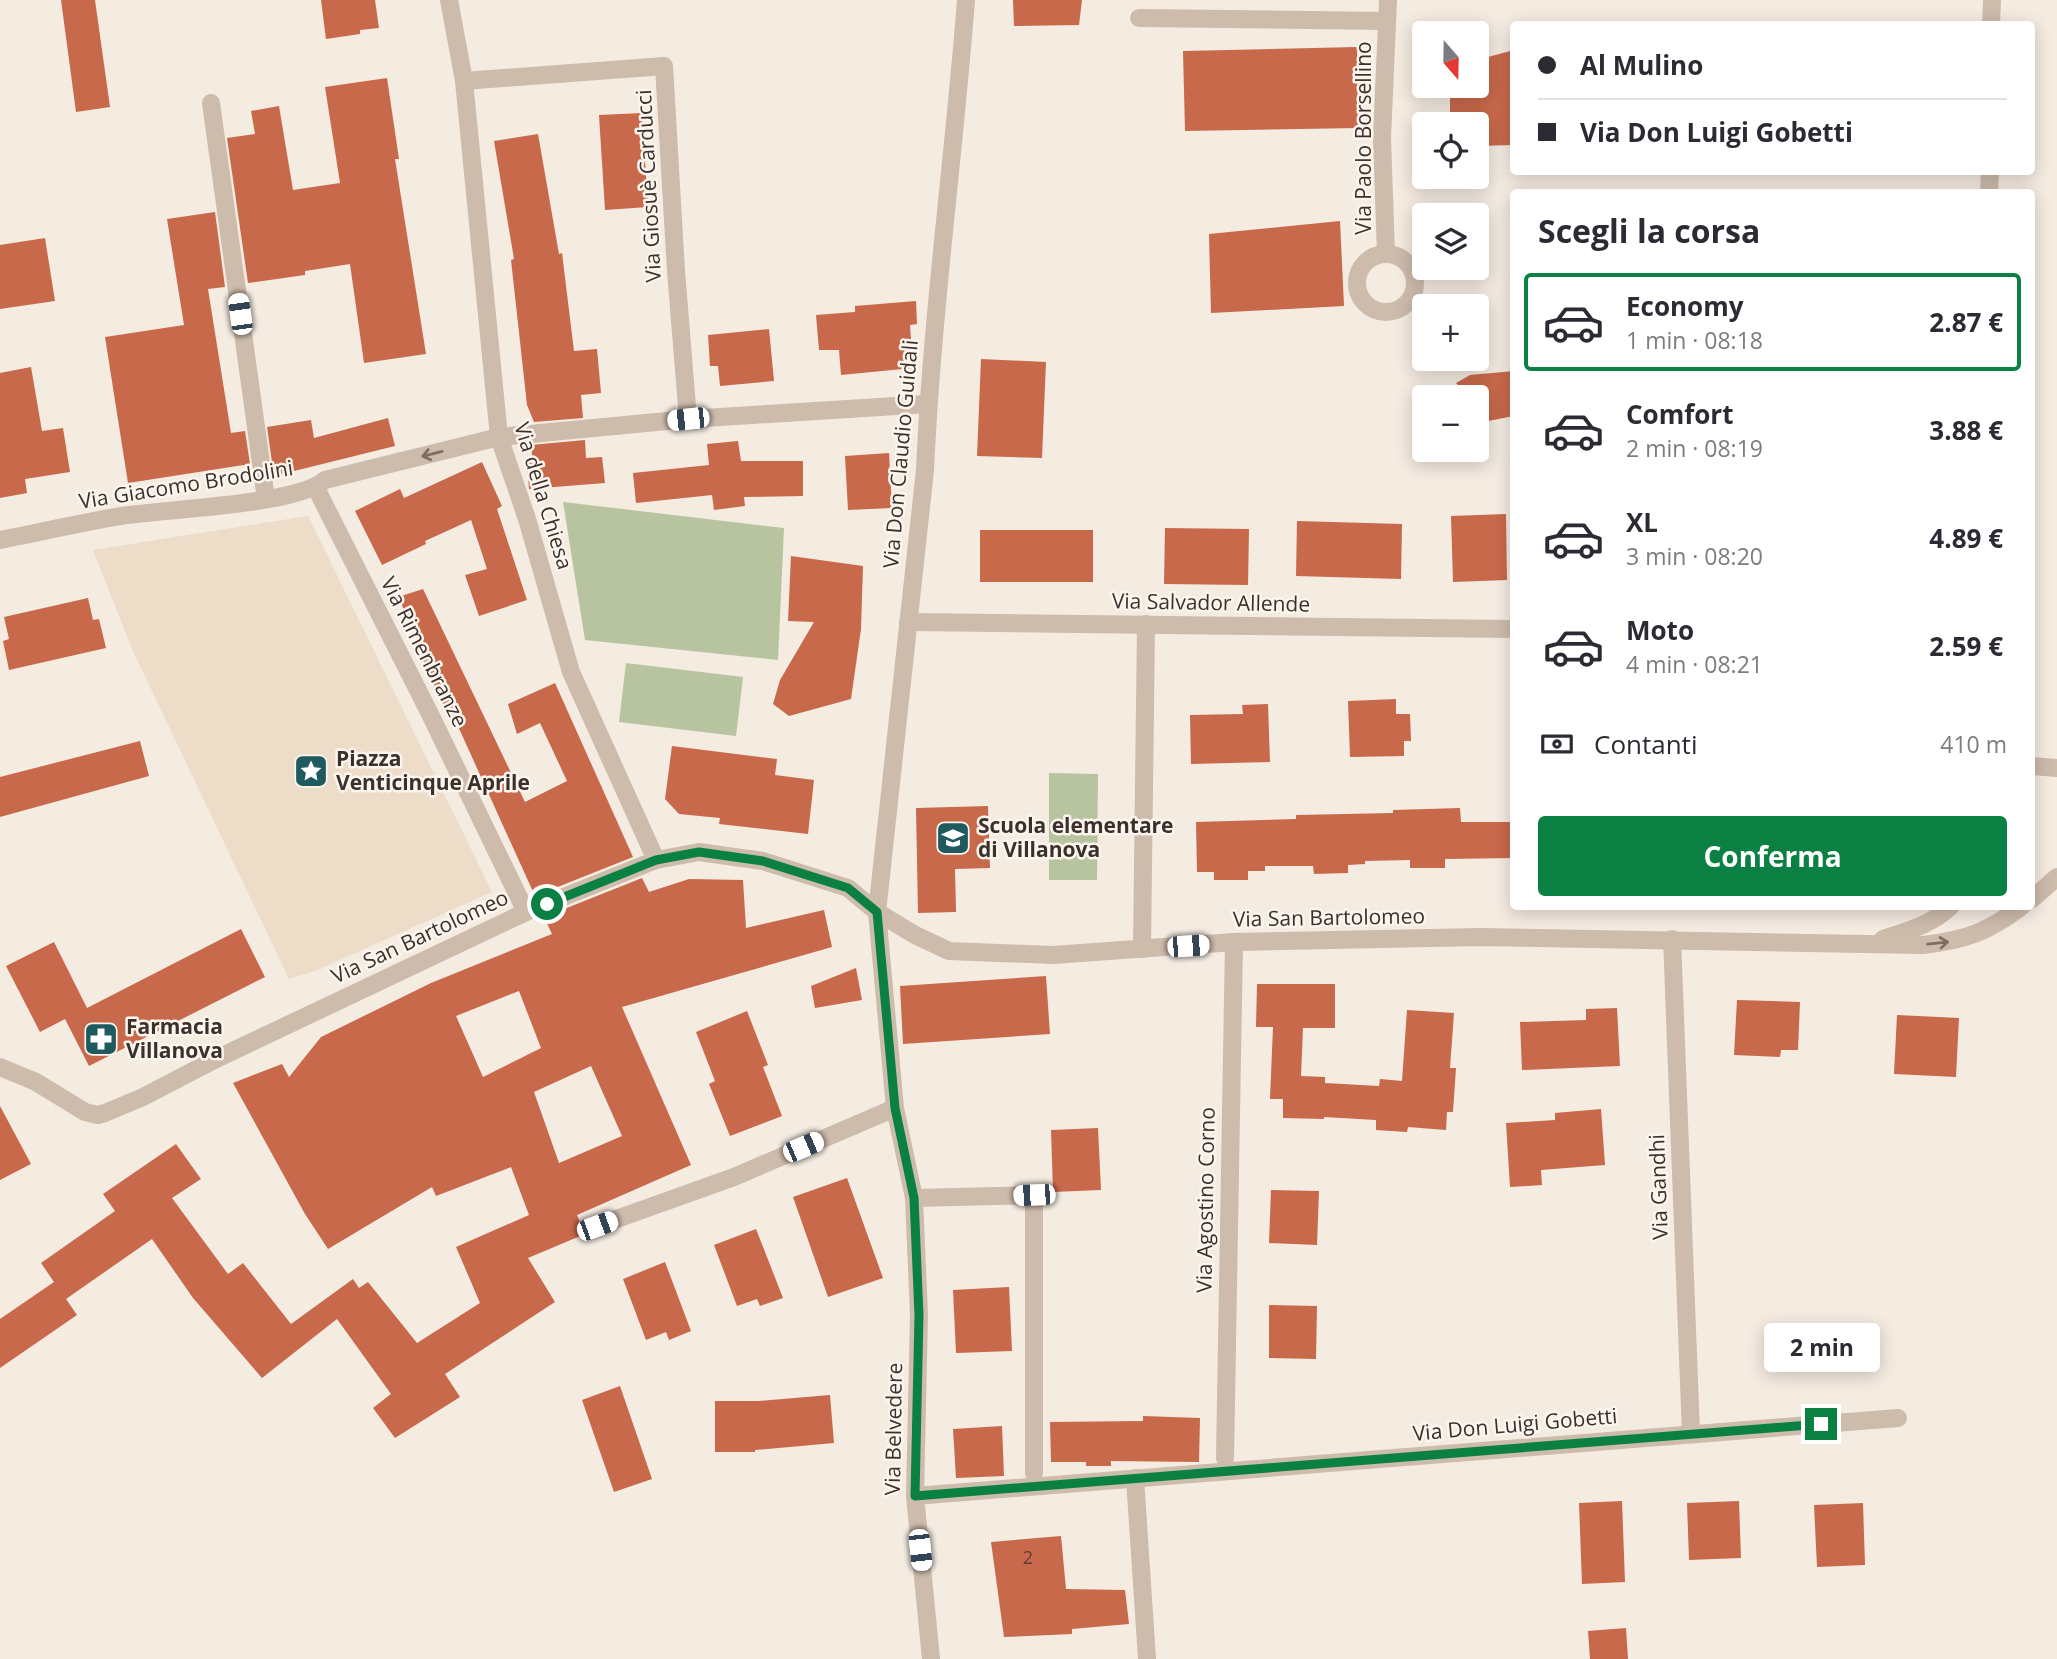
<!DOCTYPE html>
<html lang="it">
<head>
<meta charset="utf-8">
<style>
	body { margin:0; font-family:"Open Sans",sans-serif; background:#f2f2f3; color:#2b2b33; height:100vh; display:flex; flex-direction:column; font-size:26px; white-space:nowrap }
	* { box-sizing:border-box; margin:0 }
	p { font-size:23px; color:#7c7c81 }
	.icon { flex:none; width:38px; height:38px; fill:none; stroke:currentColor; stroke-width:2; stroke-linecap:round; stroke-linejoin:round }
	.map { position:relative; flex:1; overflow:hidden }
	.drawer { position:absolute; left:1510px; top:189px; width:525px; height:721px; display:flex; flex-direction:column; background:#fff; border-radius:7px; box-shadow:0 4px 18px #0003 }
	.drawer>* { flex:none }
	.guide { position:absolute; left:1510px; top:21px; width:525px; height:154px; border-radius:7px; box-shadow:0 4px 18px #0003; display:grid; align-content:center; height:154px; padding:0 28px; background:#fff }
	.needle { width:46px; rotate:160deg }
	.fabs { position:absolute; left:1412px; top:21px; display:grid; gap:14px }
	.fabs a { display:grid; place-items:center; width:77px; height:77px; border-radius:7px; background:#fff; box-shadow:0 4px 18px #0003; font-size:35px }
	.end { position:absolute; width:32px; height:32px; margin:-16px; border:9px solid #0b8043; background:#fff; box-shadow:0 0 0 4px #fff }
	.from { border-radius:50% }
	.bubble { position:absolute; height:49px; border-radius:7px; background:#fff; box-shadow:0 4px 18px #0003; font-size:23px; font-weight:700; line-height:49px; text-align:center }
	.car { position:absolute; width:21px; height:42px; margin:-21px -10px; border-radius:9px; box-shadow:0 0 5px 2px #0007; background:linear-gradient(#fff 24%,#345 0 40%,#fff 0 76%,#345 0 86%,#fff 0) }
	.guide b { display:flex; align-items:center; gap:24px; height:66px; font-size:26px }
	.guide b+b { border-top:2px solid #e1e1e2 }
	.guide i { width:18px; height:18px; background:#2b2b33 }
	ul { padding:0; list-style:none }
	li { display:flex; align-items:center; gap:21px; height:98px; margin:0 14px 10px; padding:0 14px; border:4px solid transparent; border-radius:7px }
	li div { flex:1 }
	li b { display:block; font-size:26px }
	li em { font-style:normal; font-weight:700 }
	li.active { border-color:#0b8043 }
	li>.icon { width:63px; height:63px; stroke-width:1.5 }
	h2 { padding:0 28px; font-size:32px; line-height:84px }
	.pay { display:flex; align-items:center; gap:18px; height:77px; padding:0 28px; font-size:26px }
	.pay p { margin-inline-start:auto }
	.primary-button { display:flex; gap:14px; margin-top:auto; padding:14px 28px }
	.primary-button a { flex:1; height:80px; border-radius:7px; background:#0b8043; color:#fff; font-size:28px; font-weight:700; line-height:80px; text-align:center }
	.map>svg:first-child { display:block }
	.green { fill:#b8c4a0 }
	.plaza { fill:#ecdcc8 }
	.building { fill:#c8694b; fill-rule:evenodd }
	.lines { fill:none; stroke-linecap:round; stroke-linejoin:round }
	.street { stroke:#cdbbac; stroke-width:18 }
	.oneway { stroke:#7d6f65 }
	.route { stroke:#0b8043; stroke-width:9 }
	.labels { text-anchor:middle; stroke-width:5; stroke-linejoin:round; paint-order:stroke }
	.number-label { font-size:18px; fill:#5e3e33 }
	.street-label { font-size:21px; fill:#3b302b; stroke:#fbf5ee }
	.poi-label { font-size:21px; font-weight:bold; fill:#3b302b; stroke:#fbf5ee; text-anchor:start }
</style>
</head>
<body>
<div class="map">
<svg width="2057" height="1659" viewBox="0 0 2057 1659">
	<rect width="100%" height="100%" fill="#f4ebe1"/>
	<!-- green -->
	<g class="green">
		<polygon points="563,502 784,528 778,660 585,640"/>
		<polygon points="626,663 743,677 736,736 619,722"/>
		<polygon points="1049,773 1098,774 1097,880 1049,880"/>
	</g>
	<!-- plaza -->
	<polygon class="plaza" points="308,516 492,892 315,971 289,979 132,649 93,550"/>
	<!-- building -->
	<g class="building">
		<polygon points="61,0 95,0 110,107 76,112"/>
		<polygon points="321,0 375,0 379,28 360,30 360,34 326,39"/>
		<polygon points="1013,0 1082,0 1079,25 1014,26"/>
		<polygon points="1357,47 1358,128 1185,131 1183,51"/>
		<polygon points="1514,50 1514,145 1477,146 1477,124 1450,124 1450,86 1477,86 1477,60"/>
		<polygon points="387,78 399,159 395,159 426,354 364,363 350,264 305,271 305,275 248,283 227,138 255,134 251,111 279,106 293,190 340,183 325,87"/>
		<polygon points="642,113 648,207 605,210 599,115"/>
		<polygon points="538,134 559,254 562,253 574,351 597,349 601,393 581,395 583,418 534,422 527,405 511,260 514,259 494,141"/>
		<polygon points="215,212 225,287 208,289 231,433 245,431 250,464 128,483 105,337 184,325 167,219"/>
		<polygon points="1340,221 1344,306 1211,313 1209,234"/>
		<polygon points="45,238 55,301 0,309 0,245"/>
		<polygon points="916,301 917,324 910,325 913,368 841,375 839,350 819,350 816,315 855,312 855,306"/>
		<polygon points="769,329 774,381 720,386 718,366 710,366 708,335"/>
		<polygon points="981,359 1046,362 1042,458 977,456"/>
		<polygon points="31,367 42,431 63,428 70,472 25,479 27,493 0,498 0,373"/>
		<polygon points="1514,371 1514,416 1488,421 1477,408 1477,397 1468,397 1456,383 1470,375"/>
		<polygon points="388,418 395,446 274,476 267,427 311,420 314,438"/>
		<polygon points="585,440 586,458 602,457 605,483 529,489 527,463 533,463 531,445"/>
		<polygon points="738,441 741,461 803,461 803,496 744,497 745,506 714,510 712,495 636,503 633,473 709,465 707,444"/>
		<polygon points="889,453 892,508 848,510 845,456"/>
		<polygon points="482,462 502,506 497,509 527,600 479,616 465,575 487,569 471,520 425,541 426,544 382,565 355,511 400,489 404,498"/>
		<polygon points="1506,514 1507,580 1453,582 1451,516"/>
		<polygon points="1297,521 1402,524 1401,579 1296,576"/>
		<polygon points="1165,528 1249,529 1248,585 1164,584"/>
		<rect x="980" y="530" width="113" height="52"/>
		<polygon points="791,556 863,566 861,629 851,699 789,716 773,704 780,680 814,622 788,621"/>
		<polygon points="423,589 525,802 567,781 540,723 517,734 508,704 555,683 633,857 535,896 452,713 448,715 423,660 427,658 398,597"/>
		<polygon points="88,598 93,620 99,619 106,648 9,670 3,641 9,639 4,617"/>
		<polygon points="1396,699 1396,714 1410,714 1411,741 1404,741 1404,756 1350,757 1348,701"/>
		<polygon points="1268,704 1270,762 1191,764 1190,715 1243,714 1242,705"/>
		<polygon points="140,741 149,776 0,817 0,777"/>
		<polygon points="672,746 777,759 775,775 814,780 808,834 719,824 720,818 679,814 665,799"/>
		<polygon points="988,806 990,868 955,869 956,912 918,913 916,808"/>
		<polygon points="1460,808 1461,822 1514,822 1514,858 1445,859 1445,868 1410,868 1410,860 1365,861 1365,864 1348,865 1348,873 1314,874 1313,866 1265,866 1265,871 1248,871 1248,880 1214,880 1214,872 1197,872 1196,822 1296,819 1296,815 1393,813 1393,810"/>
		<path d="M 642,878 L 649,892 L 689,879 L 743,880 L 746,928 L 824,910 L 832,947 L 622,1007 L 691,1165 L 577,1215 L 585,1234 L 528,1258 L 555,1302 L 445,1374 L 460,1397 L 395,1438 L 373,1408 L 391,1394 L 337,1319 L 262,1378 L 193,1298 L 152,1239 L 66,1299 L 77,1315 L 0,1368 L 0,1319 L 54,1282 L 41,1263 L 115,1211 L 103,1194 L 176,1144 L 201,1179 L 172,1198 L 228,1274 L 243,1263 L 291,1324 L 353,1279 L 359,1288 L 368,1282 L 417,1343 L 480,1303 L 456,1247 L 529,1215 L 511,1167 L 436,1196 L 432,1187 L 328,1249 L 305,1214 L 233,1083 L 282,1064 L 289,1077 L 321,1037 L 431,983 L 552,934 L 544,917 ZM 519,991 L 541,1048 L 483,1077 L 456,1016 ZM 591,1066 L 622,1136 L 559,1163 L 534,1092 Z"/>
		<polygon points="241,929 265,977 89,1066 65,1019 40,1032 6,966 54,942 87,1008"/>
		<polygon points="856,968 862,1000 815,1008 811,986"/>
		<polygon points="1046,976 1050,1034 903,1044 900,986"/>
		<polygon points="1257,984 1335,984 1335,1028 1303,1028 1301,1076 1325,1077 1325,1083 1379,1086 1380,1079 1402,1081 1407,1010 1454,1013 1450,1068 1456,1068 1453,1112 1447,1112 1446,1130 1408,1127 1407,1132 1376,1130 1376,1120 1324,1117 1324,1119 1283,1118 1283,1099 1270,1099 1273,1027 1256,1027"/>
		<polygon points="1737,1000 1800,1002 1798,1050 1781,1050 1780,1057 1734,1055"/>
		<polygon points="1617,1008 1620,1066 1522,1070 1520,1022 1586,1020 1586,1009"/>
		<polygon points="747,1011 768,1065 763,1067 782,1116 730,1136 709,1084 715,1081 696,1032"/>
		<polygon points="1897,1015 1959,1018 1956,1077 1894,1074"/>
		<polygon points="0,1106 31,1164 0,1180"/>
		<polygon points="1601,1109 1605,1165 1541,1170 1542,1185 1510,1187 1506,1123 1555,1120 1555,1113"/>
		<polygon points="1098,1128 1101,1190 1053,1192 1051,1130"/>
		<polygon points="847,1178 883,1278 828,1297 793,1197"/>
		<polygon points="1271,1190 1319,1191 1317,1245 1269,1243"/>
		<polygon points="756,1229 783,1298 760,1306 757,1299 737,1306 714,1245"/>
		<polygon points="665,1262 691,1331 669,1340 666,1332 646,1340 623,1279"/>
		<polygon points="1009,1287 1012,1351 956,1353 953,1290"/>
		<polygon points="1269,1305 1317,1306 1316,1359 1269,1358"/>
		<polygon points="620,1386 652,1479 614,1492 582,1400"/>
		<polygon points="830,1395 834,1443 755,1450 755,1452 715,1452 715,1401 759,1401"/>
		<polygon points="1143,1416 1200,1418 1199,1462 1111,1461 1111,1466 1086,1466 1086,1462 1051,1462 1050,1422 1143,1421"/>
		<polygon points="1002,1426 1004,1476 956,1478 953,1429"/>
		<polygon points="1622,1501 1625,1582 1582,1584 1579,1503"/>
		<polygon points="1739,1501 1741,1558 1689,1560 1687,1503"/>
		<polygon points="1863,1503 1865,1565 1817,1567 1814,1505"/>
		<polygon points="1061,1536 1066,1589 1125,1590 1129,1624 1072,1629 1072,1634 1004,1637 991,1542"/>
		<polygon points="1626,1628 1628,1659 1590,1659 1588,1631"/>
	</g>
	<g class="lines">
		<!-- street -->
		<g class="street">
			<polyline points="449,0 464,81 499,437 527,519 571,672 656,860"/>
			<polyline points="1139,18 1387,21"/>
			<polyline points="1991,24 1992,0"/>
			<polyline points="464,81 664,66 676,271 688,419"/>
			<polyline points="211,103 266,499"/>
			<polyline points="1989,192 1990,172"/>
			<polyline points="1386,254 1382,138 1388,0"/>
			<circle cx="1386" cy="283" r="29"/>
			<polyline points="316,488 429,712 526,912"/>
			<path d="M 0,540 C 40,532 81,523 121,516 C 165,509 297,505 325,480 L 499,437 L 688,419 L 928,404"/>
			<polyline points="908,622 1514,629"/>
			<polyline points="2032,766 2057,768"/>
			<polyline points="2032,899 2057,877"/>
			<polyline points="1672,939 1691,1434"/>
			<path d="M 1883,939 C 1908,931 1931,925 1951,906"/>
			<polyline points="1142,949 1146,624"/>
			<path d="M 0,1067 L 36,1082 L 85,1112 L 98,1115 L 105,1113 L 143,1097 L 216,1059 L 526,912 L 656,860 L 699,852 L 763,861 L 848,888 L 877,912 L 915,935 L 949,951 L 1053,955 L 1234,942 L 1480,937 L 1923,945 C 1966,940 1988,932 2022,906"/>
			<polyline points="914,1198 1034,1195 1034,1473"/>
			<polyline points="597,1226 734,1177 895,1108"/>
			<polyline points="1225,1458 1234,942"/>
			<polyline points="1135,1478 1147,1659"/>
			<polyline points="915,1496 1898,1418"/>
			<path d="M 931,1659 L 915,1496 L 919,1315 L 914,1198 L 895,1108 L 877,912 L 925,470 C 932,313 954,157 966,0"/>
		</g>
	</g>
	<!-- one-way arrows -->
	<defs><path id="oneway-shaft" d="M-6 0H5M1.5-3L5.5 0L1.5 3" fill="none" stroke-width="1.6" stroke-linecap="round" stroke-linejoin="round" transform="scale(1.75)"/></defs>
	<g class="oneway">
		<use href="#oneway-shaft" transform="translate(432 454) rotate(166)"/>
		<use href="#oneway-shaft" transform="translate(1938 943) rotate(-6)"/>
	</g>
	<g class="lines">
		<!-- route -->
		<polyline class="route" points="547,904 656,860 699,852 763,861 848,888 877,912 895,1108 914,1198 919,1315 915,1496 1821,1424"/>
	</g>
	<!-- icons -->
	<defs>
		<g id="sight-square" transform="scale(1.75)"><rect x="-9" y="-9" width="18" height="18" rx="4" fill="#1f5a5e" stroke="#fbf5ee"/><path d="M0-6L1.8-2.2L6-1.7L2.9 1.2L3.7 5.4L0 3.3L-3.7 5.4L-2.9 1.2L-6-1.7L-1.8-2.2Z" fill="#fff"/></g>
		<g id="school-square" transform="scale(1.75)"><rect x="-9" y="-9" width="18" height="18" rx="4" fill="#1f5a5e" stroke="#fbf5ee"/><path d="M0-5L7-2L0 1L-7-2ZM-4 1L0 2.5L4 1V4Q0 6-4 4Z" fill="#fff"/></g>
		<g id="pharmacy-square" transform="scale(1.75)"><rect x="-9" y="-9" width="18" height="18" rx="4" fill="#1f5a5e" stroke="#fbf5ee"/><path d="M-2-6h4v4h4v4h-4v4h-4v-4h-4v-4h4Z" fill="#fff"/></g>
	</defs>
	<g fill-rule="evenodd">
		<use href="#sight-square" x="311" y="771"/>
		<use href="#school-square" x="953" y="838"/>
		<use href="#pharmacy-square" x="101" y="1039"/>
	</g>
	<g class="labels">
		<!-- number labels -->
		<g class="number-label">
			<text x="1028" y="1564">2</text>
		</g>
		<!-- street labels -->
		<g class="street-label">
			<text transform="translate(1364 138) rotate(-90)" y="7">Via Paolo Borsellino</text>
			<text transform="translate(649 186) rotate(-93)" y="7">Via Giosuè Carducci</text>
			<text transform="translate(901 454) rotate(-85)" y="7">Via Don Claudio Guidali</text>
			<text transform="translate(186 485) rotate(-9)" y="7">Via Giacomo Brodolini</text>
			<text transform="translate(543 496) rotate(73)" y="7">Via della Chiesa</text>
			<text transform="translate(1211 603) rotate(1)" y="7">Via Salvador Allende</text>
			<text transform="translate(424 652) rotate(63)" y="7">Via Rimenbranze</text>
			<text transform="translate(1329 918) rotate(-1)" y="7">Via San Bartolomeo</text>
			<text transform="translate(420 937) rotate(-25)" y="7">Via San Bartolomeo</text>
			<text transform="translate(1659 1187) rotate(-92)" y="7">Via Gandhi</text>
			<text transform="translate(1206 1200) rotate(-89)" y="7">Via Agostino Corno</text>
			<text transform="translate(1515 1425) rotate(-5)" y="7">Via Don Luigi Gobetti</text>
			<text transform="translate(894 1429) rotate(-89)" y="7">Via Belvedere</text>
		</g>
		<!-- poi labels -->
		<g class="poi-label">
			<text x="336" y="766">Piazza<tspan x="336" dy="24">Venticinque Aprile</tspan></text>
			<text x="978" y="833">Scuola elementare<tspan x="978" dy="24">di Villanova</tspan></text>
			<text x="126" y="1034">Farmacia<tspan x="126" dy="24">Villanova</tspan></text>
		</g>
	</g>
</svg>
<div class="fabs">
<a><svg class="needle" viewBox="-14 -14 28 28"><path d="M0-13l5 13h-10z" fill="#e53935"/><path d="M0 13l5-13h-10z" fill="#7c7c81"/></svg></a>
<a><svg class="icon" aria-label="locate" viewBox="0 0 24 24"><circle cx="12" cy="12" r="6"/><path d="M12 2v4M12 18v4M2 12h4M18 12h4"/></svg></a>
<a><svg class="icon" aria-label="layers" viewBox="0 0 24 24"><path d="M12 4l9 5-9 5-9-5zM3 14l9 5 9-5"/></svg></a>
<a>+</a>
<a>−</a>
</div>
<i class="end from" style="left:547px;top:904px"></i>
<i class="end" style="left:1821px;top:1424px"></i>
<div class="bubble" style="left:1764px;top:1323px;width:116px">2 min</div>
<i class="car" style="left:240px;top:314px;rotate:352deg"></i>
<i class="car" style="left:688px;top:419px;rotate:264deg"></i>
<i class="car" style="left:1188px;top:946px;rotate:86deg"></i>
<i class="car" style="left:803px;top:1147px;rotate:67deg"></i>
<i class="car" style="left:1034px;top:1195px;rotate:268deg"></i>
<i class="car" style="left:597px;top:1226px;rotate:70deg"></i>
<i class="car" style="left:920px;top:1550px;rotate:174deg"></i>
<div class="guide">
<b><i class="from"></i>Al Mulino</b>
<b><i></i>Via Don Luigi Gobetti</b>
</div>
<section class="drawer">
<h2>Scegli la corsa</h2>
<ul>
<li class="active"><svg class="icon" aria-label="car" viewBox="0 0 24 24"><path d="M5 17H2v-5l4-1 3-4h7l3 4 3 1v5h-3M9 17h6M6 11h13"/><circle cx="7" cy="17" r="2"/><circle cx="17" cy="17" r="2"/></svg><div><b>Economy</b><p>1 min · 08:18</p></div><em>2.87 €</em></li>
<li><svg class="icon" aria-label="car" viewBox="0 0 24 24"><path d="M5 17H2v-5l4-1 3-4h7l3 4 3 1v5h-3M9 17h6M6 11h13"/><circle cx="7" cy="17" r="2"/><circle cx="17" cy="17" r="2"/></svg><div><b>Comfort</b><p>2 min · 08:19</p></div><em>3.88 €</em></li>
<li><svg class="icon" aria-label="car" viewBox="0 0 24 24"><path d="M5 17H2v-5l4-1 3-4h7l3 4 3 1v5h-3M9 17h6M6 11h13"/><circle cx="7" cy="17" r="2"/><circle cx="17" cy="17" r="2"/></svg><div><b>XL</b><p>3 min · 08:20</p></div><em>4.89 €</em></li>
<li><svg class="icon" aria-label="car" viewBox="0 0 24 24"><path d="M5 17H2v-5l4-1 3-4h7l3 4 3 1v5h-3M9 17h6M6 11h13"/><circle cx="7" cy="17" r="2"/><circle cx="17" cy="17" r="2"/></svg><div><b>Moto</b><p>4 min · 08:21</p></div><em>2.59 €</em></li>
</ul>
<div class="pay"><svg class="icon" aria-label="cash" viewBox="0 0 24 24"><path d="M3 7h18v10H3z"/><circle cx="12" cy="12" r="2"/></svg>Contanti<p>410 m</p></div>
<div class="primary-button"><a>Conferma</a></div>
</section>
</div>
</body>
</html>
